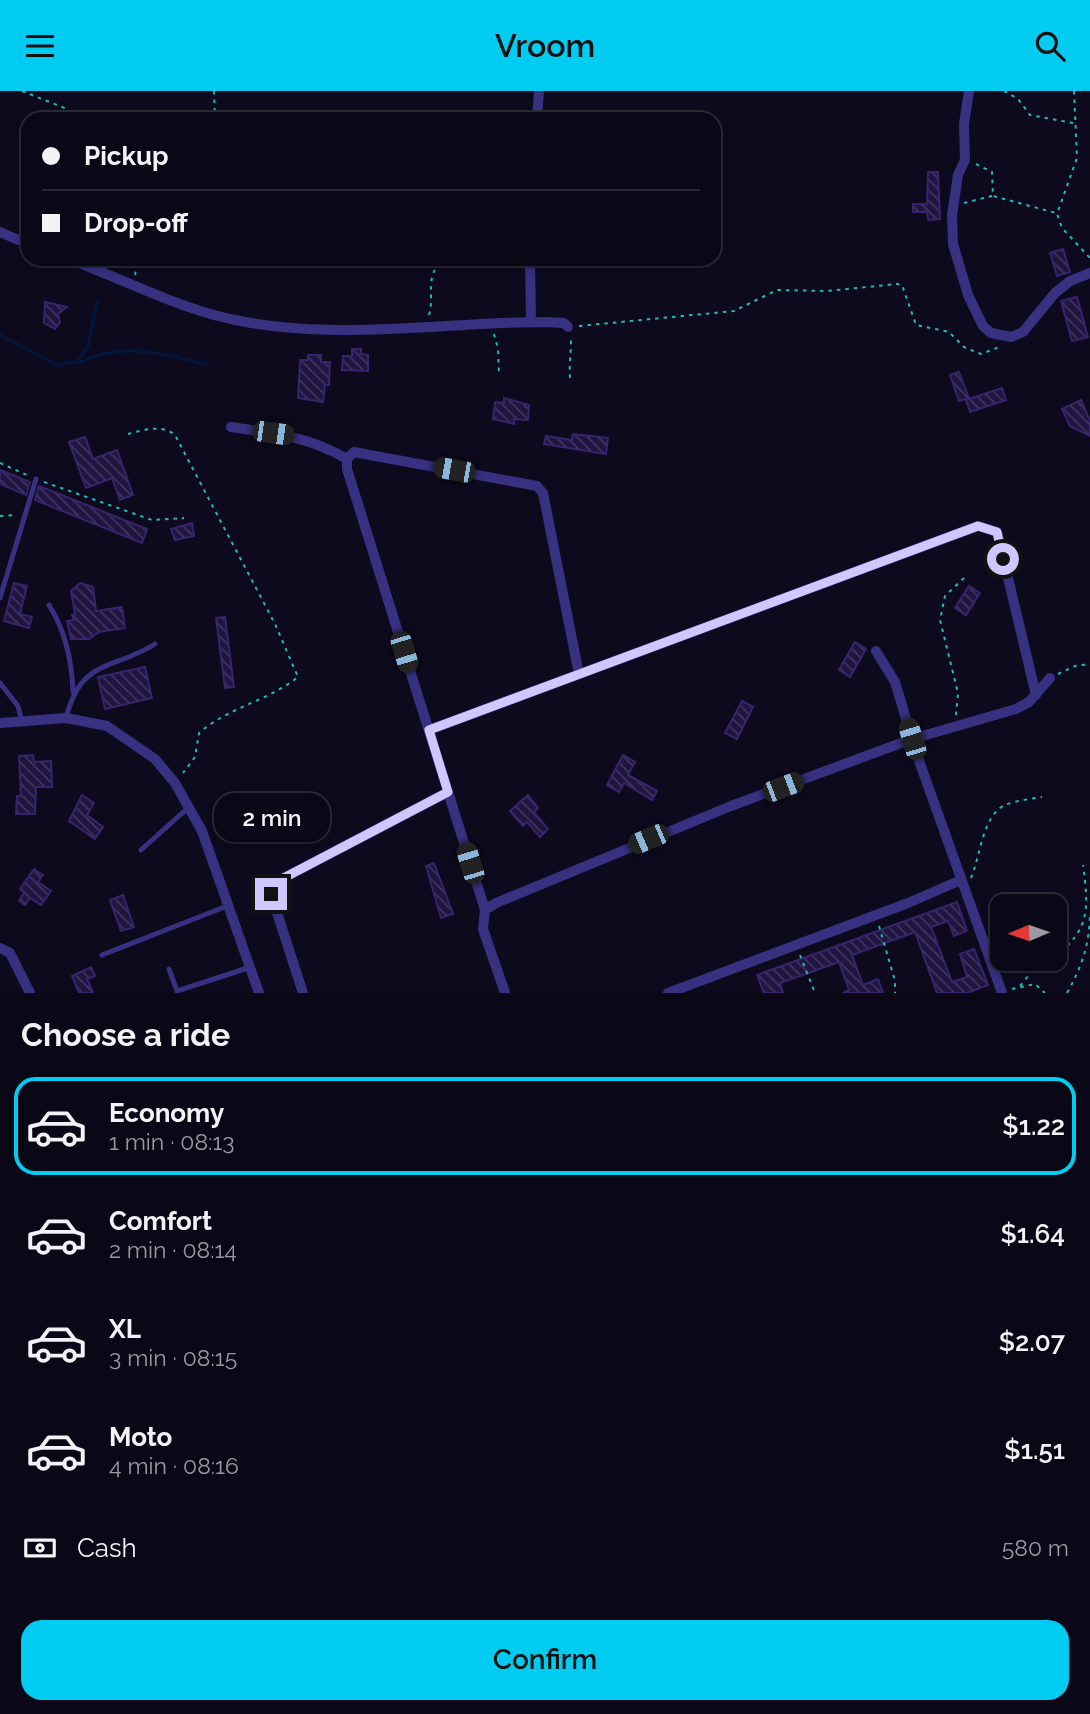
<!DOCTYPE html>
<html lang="en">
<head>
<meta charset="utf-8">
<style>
	body { margin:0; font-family:Raleway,sans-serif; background:#13111f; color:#f1f3f6; height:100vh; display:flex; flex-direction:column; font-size:26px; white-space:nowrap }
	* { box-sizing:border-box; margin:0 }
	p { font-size:23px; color:#999aa1 }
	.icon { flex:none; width:38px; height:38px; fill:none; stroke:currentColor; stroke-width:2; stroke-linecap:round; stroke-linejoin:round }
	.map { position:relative; height:902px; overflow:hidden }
	.drawer { display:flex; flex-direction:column; background:#0a0816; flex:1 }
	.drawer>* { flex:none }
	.guide { position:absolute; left:21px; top:21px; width:700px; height:154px; border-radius:21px; box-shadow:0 4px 10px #0003,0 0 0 2px #2a2935; display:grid; align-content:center; height:154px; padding:0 21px; background:#0a0816 }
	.needle { width:46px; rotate:268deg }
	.tools { position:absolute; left:990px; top:803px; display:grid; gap:14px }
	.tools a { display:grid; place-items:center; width:77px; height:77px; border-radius:14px; background:#0a0816; box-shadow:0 4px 10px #0003,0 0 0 2px #2a2935; font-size:35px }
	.end { position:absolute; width:32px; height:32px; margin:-16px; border:9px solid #d0c7ff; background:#111; box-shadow:0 0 0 4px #111 }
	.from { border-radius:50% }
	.bubble { position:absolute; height:49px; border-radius:21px; background:#0a0816; box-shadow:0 4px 10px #0003,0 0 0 2px #2a2935; font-size:23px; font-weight:600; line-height:49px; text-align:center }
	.car { position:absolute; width:21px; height:42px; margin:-21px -10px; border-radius:9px; box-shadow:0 0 5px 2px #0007; background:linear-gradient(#222 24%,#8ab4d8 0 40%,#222 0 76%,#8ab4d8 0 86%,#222 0) }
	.guide b { display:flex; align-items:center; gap:24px; height:66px; font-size:26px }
	.guide b+b { border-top:2px solid #2a2935 }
	.guide i { width:18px; height:18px; background:#f1f3f6 }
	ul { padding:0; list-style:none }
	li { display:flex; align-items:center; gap:21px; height:98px; margin:0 14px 10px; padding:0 7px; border:4px solid transparent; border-radius:21px }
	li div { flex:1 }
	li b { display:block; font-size:26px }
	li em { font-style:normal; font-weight:600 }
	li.selected { border-color:#00ccf2 }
	li>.icon { width:63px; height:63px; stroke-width:1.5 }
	h2 { padding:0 21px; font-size:32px; line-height:84px }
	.pay { display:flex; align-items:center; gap:18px; height:77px; padding:0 21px; font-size:26px }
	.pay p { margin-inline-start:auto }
	.cta { display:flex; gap:14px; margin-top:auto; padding:14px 21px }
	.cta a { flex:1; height:80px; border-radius:21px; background:#00ccf2; color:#111; font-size:28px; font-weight:600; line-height:80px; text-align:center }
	header { display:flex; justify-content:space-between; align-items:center; height:91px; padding:0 21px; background:#00ccf2; color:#111; font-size:32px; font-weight:600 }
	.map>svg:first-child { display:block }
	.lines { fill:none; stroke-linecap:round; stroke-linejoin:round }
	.stream { stroke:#04153c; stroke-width:3.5 }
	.building { fill:url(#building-back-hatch); stroke:#37246f; stroke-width:2 }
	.path { stroke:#21b8b8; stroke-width:2; stroke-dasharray:3.5 5; stroke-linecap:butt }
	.service { stroke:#383081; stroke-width:5 }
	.minor { stroke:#383081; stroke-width:10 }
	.route { stroke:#d0c7ff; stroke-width:9 }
</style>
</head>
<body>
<header><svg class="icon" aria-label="menu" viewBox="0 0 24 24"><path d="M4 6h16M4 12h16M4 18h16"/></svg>Vroom<svg class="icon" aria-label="search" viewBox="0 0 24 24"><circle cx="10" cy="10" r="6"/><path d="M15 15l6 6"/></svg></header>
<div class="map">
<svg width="1090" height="902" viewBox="0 0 1090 902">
	<defs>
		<pattern id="building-back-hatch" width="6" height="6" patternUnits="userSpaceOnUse" patternTransform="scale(1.75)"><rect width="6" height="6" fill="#201440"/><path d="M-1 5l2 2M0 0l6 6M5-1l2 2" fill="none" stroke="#3f355d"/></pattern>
	</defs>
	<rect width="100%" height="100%" fill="#0e0a1e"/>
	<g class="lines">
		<!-- stream -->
		<g class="stream">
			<polyline points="0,244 57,274 77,271 88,255 97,212"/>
			<path d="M 79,271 C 129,250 157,263 206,273"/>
		</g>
	</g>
	<!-- building -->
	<g class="building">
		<polygon points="928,81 938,81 940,128 928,129 927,121 913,121 913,113 927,113"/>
		<polygon points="1063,158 1070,181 1057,185 1050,162"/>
		<polygon points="1077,206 1088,246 1072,250 1061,210"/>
		<polygon points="45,211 67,216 58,223 60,231 55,238 44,232"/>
		<polygon points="352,258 361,258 361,263 368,264 368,280 342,279 343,265 352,265"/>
		<polygon points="308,264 321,264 321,271 330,271 329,294 325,294 323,311 298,307 300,269 308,269"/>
		<polygon points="959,281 969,307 959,310 950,284"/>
		<polygon points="1002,297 1006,309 970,321 966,309"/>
		<polygon points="504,307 529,314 528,329 514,328 514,333 493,328 495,311 504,312"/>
		<polygon points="1081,309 1090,330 1090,345 1070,335 1062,318"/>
		<polygon points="573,343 608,347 606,363 544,353 546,345 572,349"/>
		<polygon points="85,346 93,368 117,359 133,404 120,409 112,387 86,397 69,351"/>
		<polygon points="0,379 30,391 26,404 0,393"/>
		<polygon points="39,395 147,438 142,452 35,409"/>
		<polygon points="192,432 194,445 175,449 171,438"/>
		<polygon points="14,492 27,495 20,523 32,526 29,537 4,530"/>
		<polygon points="80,492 93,496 96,520 122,516 125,537 99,541 89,548 71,548 67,530 74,529 72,524 75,523 71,500"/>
		<polygon points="969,495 980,502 966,524 955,517"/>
		<polygon points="225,526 234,596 225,597 216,527"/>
		<polygon points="855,551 866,558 850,586 839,579"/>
		<polygon points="145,576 152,607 105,618 98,586"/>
		<polygon points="742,610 753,616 737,648 725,642"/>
		<polygon points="33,664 34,671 51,670 52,696 36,696 35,723 16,723 17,705 21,705 19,665"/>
		<polygon points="623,664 635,671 628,684 657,700 652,709 624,692 619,701 607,694"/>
		<polygon points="82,704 94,712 87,724 103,736 95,748 69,730"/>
		<polygon points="528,704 538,717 534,721 548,738 540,746 527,731 523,735 510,720"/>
		<polygon points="434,772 453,823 441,827 426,775"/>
		<polygon points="34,778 43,784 38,791 51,800 41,814 30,807 25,814 19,810 24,802 20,798"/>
		<polygon points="123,804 134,836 121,840 110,809"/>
		<polygon points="957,811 967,840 954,845 948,830 931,836 952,891 967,886 960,863 974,858 988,894 967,902 937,902 915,841 852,864 863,894 878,888 883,902 843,902 849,899 839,871 780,892 783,902 764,902 757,884"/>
		<polygon points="91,876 95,885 87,888 93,902 79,902 72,885"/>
	</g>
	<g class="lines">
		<!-- path -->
		<g class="path">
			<polyline points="22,0 67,18 70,20 67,28"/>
			<polyline points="214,0 215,28"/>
			<polyline points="1004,0 1018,8 1030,24 1078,33"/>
			<polyline points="1074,0 1077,67 1057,123 1062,137 1090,167"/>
			<polyline points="71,20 91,28"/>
			<polyline points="976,73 992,81 993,105 1056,122"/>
			<polyline points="964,112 992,105"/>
			<polyline points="219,172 220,168"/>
			<polyline points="135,184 138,168"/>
			<path d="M 429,224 C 435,205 424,185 442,171"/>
			<polyline points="579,235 734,220 777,199 827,200 897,193 902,194 916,234 949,241 964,256 981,263 1002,255"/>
			<polyline points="494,243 498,258 499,283"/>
			<path d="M 570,287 C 569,273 571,262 571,248"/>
			<path d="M 128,343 C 143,339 162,333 175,344 L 275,533 L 298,586 C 268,610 229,616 199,642 L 195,666 L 183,682"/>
			<polyline points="0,372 29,385"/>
			<polyline points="44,391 152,429 184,427"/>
			<polyline points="0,425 16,424"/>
			<polyline points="1058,583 1075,575 1090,573"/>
			<polyline points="956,624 958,602 940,529 945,505 965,486"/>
			<path d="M 971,787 C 980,767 982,727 1003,715 C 1013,710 1030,708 1042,706"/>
			<polyline points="879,835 895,890 895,902"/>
			<polyline points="800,864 815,902"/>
			<path d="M 1055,867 C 1090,836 1089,820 1083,774"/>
			<polyline points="1020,895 1034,878 1054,868"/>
			<polyline points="1012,898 1035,893 1045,902"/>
			<path d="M 1067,902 C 1082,875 1089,855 1090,824"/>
		</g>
		<!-- service -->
		<g class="service">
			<polyline points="0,507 36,388"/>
			<path d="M 49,514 C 66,541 72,570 73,601"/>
			<polyline points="0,592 18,615 22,631"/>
			<path d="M 66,627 C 81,567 112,580 155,553"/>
			<polyline points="141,759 189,716"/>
			<polyline points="102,864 227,815"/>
			<polyline points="169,878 177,900 251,876"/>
		</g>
		<!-- minor -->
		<g class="minor">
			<polyline points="969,0 964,33 965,69 958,84 952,124 953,153 968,204 983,235 991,242 1011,246 1023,241 1055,202 1070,190 1090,182"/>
			<polyline points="537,28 539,0"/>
			<polyline points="0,141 28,153"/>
			<path d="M 69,168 C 117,186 164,210 214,224 C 320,253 437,231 545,231 L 564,232 L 568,236"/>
			<polyline points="530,168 531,231"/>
			<path d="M 231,336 C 273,342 310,346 347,368"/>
			<polyline points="876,560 895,591 917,664 1002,902"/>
			<polyline points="0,632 66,627 107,635 155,668 175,692 202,740 259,902"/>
			<polyline points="429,639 978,435 997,441 1036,604"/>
			<polyline points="485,819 347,378 347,368 354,361 537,395 543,402 579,583"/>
			<polyline points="0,857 10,862 30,902"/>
			<polyline points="303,902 271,803 276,791 448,701"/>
			<polyline points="505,902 483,838 485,819 496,812 731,715 912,648 1016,618 1029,611 1050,587"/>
			<polyline points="668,902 908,812 961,789"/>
		</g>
	</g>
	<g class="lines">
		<!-- route -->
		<polyline class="route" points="271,803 276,791 448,701 429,639 978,435 997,441 1003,468"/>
	</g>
</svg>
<div class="tools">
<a><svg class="needle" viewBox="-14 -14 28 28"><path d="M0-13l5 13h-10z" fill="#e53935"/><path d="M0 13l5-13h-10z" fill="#999aa1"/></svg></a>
</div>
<i class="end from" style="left:1003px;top:468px"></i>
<i class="end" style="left:271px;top:803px"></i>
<div class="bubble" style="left:214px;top:702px;width:116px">2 min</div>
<i class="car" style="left:273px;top:342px;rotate:98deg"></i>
<i class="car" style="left:454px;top:379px;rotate:280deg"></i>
<i class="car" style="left:404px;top:561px;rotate:163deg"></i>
<i class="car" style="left:912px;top:648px;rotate:343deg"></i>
<i class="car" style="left:783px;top:696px;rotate:69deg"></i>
<i class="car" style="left:648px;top:748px;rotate:247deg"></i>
<i class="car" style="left:470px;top:772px;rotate:343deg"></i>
<div class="guide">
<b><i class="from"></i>Pickup</b>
<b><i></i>Drop-off</b>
</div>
</div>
<section class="drawer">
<h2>Choose a ride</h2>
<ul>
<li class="selected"><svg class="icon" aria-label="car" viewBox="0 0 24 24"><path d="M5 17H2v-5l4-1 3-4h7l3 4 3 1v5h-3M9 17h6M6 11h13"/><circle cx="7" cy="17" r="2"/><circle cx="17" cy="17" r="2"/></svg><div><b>Economy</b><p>1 min · 08:13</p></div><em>$1.22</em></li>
<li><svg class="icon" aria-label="car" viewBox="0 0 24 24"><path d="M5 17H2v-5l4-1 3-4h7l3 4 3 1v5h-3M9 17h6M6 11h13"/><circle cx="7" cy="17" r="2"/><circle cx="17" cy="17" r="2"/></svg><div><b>Comfort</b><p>2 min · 08:14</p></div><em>$1.64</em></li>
<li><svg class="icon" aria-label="car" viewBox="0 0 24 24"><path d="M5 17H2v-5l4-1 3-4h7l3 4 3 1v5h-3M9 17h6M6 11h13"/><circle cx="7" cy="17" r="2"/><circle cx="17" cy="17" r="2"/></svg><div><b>XL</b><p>3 min · 08:15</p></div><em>$2.07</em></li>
<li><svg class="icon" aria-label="car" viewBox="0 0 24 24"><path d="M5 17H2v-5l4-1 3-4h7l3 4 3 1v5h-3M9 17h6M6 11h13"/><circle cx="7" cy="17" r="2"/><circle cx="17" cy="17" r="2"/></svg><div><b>Moto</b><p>4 min · 08:16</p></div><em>$1.51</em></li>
</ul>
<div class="pay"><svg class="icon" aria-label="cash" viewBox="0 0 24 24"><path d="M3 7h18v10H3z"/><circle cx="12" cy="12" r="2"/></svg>Cash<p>580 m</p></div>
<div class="cta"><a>Confirm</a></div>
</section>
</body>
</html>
